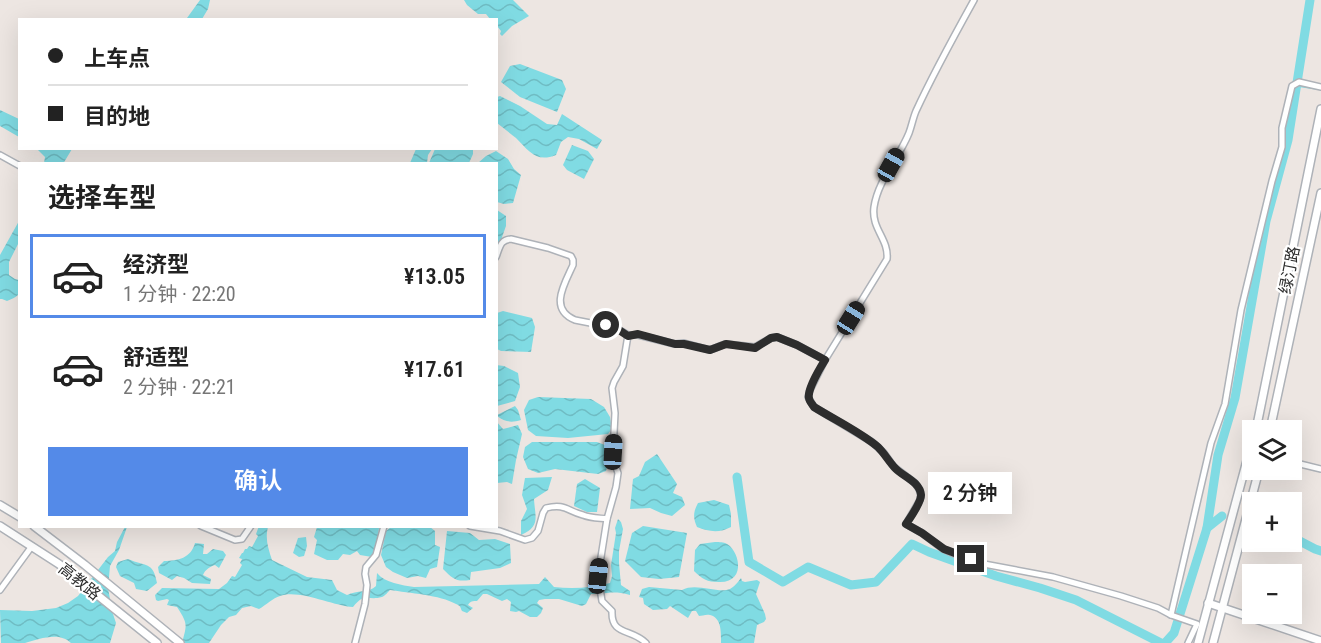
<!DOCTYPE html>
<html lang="zh">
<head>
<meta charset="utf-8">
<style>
	body { margin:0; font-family:"Roboto Condensed","Noto Sans SC",sans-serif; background:#f6f6f6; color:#222; height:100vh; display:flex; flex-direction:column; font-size:22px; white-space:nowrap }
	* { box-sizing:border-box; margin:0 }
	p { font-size:20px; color:#767676 }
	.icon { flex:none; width:33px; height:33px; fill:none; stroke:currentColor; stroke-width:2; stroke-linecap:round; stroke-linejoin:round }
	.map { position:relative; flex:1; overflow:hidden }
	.sheet { position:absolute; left:18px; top:162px; width:480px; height:366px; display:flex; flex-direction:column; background:#fff; border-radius:0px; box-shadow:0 6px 24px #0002 }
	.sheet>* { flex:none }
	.banner { position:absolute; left:18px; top:18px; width:480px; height:132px; border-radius:0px; box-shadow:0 6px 24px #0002; display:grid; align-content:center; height:132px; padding:0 30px; background:#fff }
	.controls { position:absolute; left:1242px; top:420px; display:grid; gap:12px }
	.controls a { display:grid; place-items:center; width:60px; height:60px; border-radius:0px; background:#fff; box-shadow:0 6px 24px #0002; font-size:30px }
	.end { position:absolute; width:27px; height:27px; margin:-14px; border:8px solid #2d2d2d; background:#fff; box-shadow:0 0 0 3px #fff }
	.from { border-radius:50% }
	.bubble { position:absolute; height:42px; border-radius:0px; background:#fff; box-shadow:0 6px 24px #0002; font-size:20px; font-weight:600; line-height:42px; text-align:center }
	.car { position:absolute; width:18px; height:36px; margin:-18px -9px; border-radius:8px; box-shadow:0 0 4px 2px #0007; background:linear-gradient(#222 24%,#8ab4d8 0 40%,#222 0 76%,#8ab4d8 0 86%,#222 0) }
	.banner b { display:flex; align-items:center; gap:21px; height:57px; font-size:22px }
	.banner b+b { border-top:2px solid #e0e0e0 }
	.banner i { width:15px; height:15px; background:#222 }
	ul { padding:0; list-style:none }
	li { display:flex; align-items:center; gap:18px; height:84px; margin:0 12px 9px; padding:0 18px; border:3px solid transparent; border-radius:0px }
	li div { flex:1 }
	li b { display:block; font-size:22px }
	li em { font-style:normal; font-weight:600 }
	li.current { border-color:#548ae8 }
	li>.icon { width:54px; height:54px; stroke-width:1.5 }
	h2 { padding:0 30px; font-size:27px; line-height:72px }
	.cta { display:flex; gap:12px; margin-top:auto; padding:12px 30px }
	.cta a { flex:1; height:69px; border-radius:0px; background:#548ae8; color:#fff; font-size:24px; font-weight:600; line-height:69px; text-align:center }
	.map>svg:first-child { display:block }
	.water { fill:url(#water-waves) }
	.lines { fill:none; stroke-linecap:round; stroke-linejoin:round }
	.stream { stroke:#80dbe3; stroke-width:1.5 }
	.river { stroke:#80dbe3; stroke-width:9 }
	.street-casing { stroke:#aeb2b8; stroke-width:8 }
	.secondary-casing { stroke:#aeb2b8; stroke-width:10 }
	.street { stroke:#fff; stroke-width:5 }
	.secondary { stroke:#fff; stroke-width:7 }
	.route { stroke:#2d2d2d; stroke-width:8 }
	.labels { text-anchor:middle; stroke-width:4.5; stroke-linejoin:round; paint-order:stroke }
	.street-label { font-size:16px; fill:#2d2d2d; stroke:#fff }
</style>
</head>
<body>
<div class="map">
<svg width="1321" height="643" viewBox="0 0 1321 643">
	<defs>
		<pattern id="water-waves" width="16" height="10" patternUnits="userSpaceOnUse" patternTransform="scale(1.5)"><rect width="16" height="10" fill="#80dbe3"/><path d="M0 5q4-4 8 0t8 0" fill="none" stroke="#6fbcc3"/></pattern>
	</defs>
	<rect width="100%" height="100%" fill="#ede6e2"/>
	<!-- water -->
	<g class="water">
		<polygon points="200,0 210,0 208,9 202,19 184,19 187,18"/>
		<polygon points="464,0 513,0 529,16 512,26 502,36 500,34 501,31 497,26 496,20 490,19 486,14 478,14 467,5"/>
		<polygon points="520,64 562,80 566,89 557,112 520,97 501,82 510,66"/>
		<path d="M 500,96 L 520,106 L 547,124 L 557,125 L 562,114 L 602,140 L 597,149 L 579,139 L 568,137 L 561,142 L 556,155 C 536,163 529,151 516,138 C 510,133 503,128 497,123 L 497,97 Z"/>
		<polygon points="0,110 19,119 19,137 0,126"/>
		<polygon points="572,145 588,151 594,159 584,179 567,170 563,165"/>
		<polygon points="37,149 72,149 63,164 44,163 45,157"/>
		<polygon points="416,149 432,149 428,155 427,163 410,163"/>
		<polygon points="435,149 473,149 473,154 469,163 429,163"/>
		<polygon points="496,151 508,159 514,169 521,175 513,203 504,204 497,202 496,164 478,163 486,156"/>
		<polygon points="497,210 506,216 506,226 497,251"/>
		<path d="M 19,221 L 19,242 L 9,262 L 9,275 L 15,279 L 19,280 C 20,295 21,295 7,301 L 2,299 L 0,299 L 0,255 Z"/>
		<polygon points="503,311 532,318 535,327 531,352 501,351 497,349 497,313"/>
		<polygon points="496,365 504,366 518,373 520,387 515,401 497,406"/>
		<polygon points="538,397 591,399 604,407 610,417 612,429 608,434 568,438 536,436 528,430 524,410 529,400"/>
		<path d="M 515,406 L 518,410 L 521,420 C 511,423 505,422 497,416 L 497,415 Z"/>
		<polygon points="496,421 503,429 518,425 522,434 516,460 512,484 507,482 497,483"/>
		<polygon points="532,442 597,442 605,445 610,458 606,471 598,474 555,469 538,473 528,469 523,457 525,447"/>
		<polygon points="657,454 677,484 673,493 682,497 685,505 672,516 661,513 650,508 630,509 633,479 639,476 645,462"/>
		<path d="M 552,477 L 548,490 L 534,499 C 535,517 541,526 521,535 L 521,521 L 527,509 L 522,495 L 525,478 Z"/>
		<polygon points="585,479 600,488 597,512 587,512 574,506 577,484"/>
		<path d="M 714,500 L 729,505 L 731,514 L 731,527 C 720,533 709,532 697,527 C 693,518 693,512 698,503 Z"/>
		<path d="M 618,519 L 621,522 L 623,529 L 619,551 L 619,563 L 621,585 L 630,591 L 630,595 C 612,590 608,594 591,594 L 586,604 L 582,606 L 559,599 L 545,599 L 539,600 L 537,603 L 543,608 L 541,613 L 537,617 L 530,617 L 519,611 L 516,612 L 510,611 L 511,602 L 507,599 L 502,601 L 487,594 L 483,594 L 477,601 C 473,601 470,601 468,605 L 473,608 L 467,613 L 462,611 C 460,607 461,606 456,604 C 440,595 409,593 390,590 C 388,592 385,596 382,597 C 368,601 365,592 353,607 C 333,606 299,589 280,596 C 273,598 266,605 259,609 L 251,606 L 242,608 L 236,615 L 229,617 L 221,625 L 209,643 L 182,643 C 187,624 188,624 177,607 L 167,605 L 169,600 L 167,599 L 158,601 L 156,600 L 155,595 L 162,588 L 219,589 L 227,583 L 232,576 L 235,577 L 242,565 L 240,563 L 242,559 L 239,558 L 242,553 L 243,553 L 245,549 L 247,549 L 249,546 L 252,547 L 258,536 L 256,534 L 259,526 L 268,527 C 265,539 268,548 272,560 L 307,577 L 332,580 L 337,590 L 347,595 C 357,590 369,593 376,586 L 377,573 C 385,583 402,585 414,587 L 539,584 L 545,577 L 554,587 C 573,589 591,588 610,583 L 612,576 L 611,565 L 616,533 L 615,528 Z"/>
		<polygon points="352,526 379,528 377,545 372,557 360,555 357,551 350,555 343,554 338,560 327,560 314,554 317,540 314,537 317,527"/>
		<polygon points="643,526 687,533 679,577 659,579 641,577 625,561 632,533"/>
		<path d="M 125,527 L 127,527 L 119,550 L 110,566 L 108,588 L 112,611 L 116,623 L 110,643 L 71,643 C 59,631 39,639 25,643 C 18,643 9,643 1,643 L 0,610 L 32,611 L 56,608 L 68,603 L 78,596 L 108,557 L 115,551 L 117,542 Z"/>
		<polygon points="391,527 430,527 435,531 435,545 440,547 437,567 430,569 426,578 418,576 407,578 393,572 386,567 381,555 386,531"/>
		<path d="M 447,531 L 470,533 L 479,540 L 495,539 L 510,544 L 511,563 L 500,568 L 471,572 L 470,580 C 456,582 453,579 443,569 Z"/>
		<polygon points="306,537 307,546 304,556 299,557 293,553 298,538"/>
		<path d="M 715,542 C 717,542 723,542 725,543 C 739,548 748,583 719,582 C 707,582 702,579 694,571 L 695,550 L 700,544 Z"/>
		<path d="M 195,543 L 204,544 L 203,554 L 207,554 L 213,549 L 223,551 L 226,555 L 219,568 L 215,565 C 209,567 205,570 203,575 L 211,579 L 210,584 L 192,583 L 184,578 L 177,576 L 172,580 L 159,573 L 158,567 L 164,561 C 178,561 191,558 195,543 Z"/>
		<path d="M 128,559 C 146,567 153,561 157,583 L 147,591 L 136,589 L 134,583 L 120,576 L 116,567 L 118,562 Z"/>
		<path d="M 741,578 L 742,581 L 745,582 L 757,580 L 760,582 L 756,594 L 765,614 L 766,619 L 764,622 L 757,625 L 754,643 L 721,643 C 721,633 722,618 710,615 C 706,614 702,616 699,616 L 696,611 L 692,611 L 688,618 L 670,606 L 667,609 L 653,610 L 644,604 L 643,598 L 639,597 L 642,589 L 649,587 L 682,590 C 696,582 718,594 730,589 C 734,587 738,582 741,578 Z"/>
	</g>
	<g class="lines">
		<!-- stream -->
		<polyline class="stream" points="1297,86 1317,89"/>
		<!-- river -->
		<g class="river">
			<polyline points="737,477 749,562 783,582 808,567 851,585 876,582 912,544 929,552 996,576 1040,588 1076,600 1161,643"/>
			<polyline points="1207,528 1218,455 1235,398 1266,221 1288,140 1310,0"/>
			<polyline points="1292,537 1315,549 1321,551"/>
			<polyline points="1165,643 1174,633 1207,528 1222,516"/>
		</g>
		<!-- street casing -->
		<g class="street-casing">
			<g id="street">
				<path d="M 974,0 C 954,36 933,74 916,111 C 913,118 912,125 909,133 C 899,158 878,180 874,207 C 871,229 889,239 887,259 L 825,360 L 810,390 L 808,397 L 814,407 L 872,442 L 884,453 L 894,467 L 915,483 L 919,489 L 921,495 L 920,500 L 906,524 L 922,533 L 943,549 L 957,555 L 984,564 L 1053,577 L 1121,596 L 1158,608 L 1171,615 L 1197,624 L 1188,643"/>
				<polyline points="0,155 20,166"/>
				<path d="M 496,257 C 500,247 500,240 511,239 L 548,248 L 571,256 L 573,260 L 573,265 C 565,283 548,309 575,320 L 616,328 L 628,335 L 638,335 L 675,344 L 684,343 L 710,350 L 725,344 L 755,347 L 771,338 L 777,337 L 797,345 L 825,360"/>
				<path d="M 628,335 L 623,366 L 614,382 L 612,388 L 615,413 L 613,452 L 614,462 L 618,473 L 616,487 L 607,519 L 598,576 L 602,601 L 612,611 C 611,636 631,628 646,643"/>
				<polyline points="1292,462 1321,469"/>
				<polyline points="201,526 235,540 242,539 251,526"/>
				<path d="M 470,526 L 500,531 L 525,540 L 532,538 L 538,531 L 543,513 L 546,508 C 565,503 567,511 583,515 C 590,518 599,518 607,519"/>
				<polyline points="0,590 32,546"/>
				<polyline points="1171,615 1211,443 1225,404 1241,310 1272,181 1282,147 1282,128 1292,86 1299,82 1321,87"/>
				<polyline points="355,643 365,604 367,585 365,574 366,567 376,555 384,526"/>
			</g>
		</g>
		<!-- secondary casing -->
		<g class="secondary-casing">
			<g id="secondary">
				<polyline points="1256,430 1321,109"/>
				<polyline points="1270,430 1321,193"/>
				<polyline points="0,505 20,517"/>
				<polyline points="0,526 59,564 157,643"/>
				<polyline points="34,526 85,565 180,643"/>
				<polyline points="1208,603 1321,641"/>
				<polyline points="1198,643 1252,442"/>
				<polyline points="1213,643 1259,470"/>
			</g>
		</g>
		<!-- street -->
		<use href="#street" class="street"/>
		<!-- secondary -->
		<use href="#secondary" class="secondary"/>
	</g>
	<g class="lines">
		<!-- route -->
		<path class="route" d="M 606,325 L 616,328 L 628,336 L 638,334 L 675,344 L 684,344 L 710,350 L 726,344 L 755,348 L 771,338 L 777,337 L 797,345 L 825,360 C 820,368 807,390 809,398 C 809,401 813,405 814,407 C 835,420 860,432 878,447 C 885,454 889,462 896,469 C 904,477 920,482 921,495 C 921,503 910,518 906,524 L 922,533 L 944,549 L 971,559"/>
	</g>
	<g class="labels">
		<!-- street labels -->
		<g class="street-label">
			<text transform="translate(1289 270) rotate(-79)" y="6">绿汀路</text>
			<text transform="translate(80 581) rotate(39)" y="6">高教路</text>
		</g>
	</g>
</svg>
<div class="controls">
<a><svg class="icon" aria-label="layers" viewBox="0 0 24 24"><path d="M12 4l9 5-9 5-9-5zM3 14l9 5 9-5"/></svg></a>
<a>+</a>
<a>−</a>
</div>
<i class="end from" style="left:606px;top:325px"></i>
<i class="end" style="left:971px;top:559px"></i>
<div class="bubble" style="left:928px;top:472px;width:84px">2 分钟</div>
<i class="car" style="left:891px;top:165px;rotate:29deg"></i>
<i class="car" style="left:851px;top:318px;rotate:32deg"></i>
<i class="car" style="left:613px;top:452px;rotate:3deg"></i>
<i class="car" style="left:598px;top:576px;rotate:6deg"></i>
<div class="banner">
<b><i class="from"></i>上车点</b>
<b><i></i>目的地</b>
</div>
<section class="sheet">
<h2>选择车型</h2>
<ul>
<li class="current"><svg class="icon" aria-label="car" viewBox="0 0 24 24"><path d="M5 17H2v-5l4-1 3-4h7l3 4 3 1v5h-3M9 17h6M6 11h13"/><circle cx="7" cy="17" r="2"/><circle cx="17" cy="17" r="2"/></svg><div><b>经济型</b><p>1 分钟 · 22:20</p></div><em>¥13.05</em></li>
<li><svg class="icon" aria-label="car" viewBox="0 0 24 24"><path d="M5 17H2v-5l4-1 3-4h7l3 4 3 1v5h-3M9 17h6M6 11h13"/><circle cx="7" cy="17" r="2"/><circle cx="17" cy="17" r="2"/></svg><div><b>舒适型</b><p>2 分钟 · 22:21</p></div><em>¥17.61</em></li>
</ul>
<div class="cta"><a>确认</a></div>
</section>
</div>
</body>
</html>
